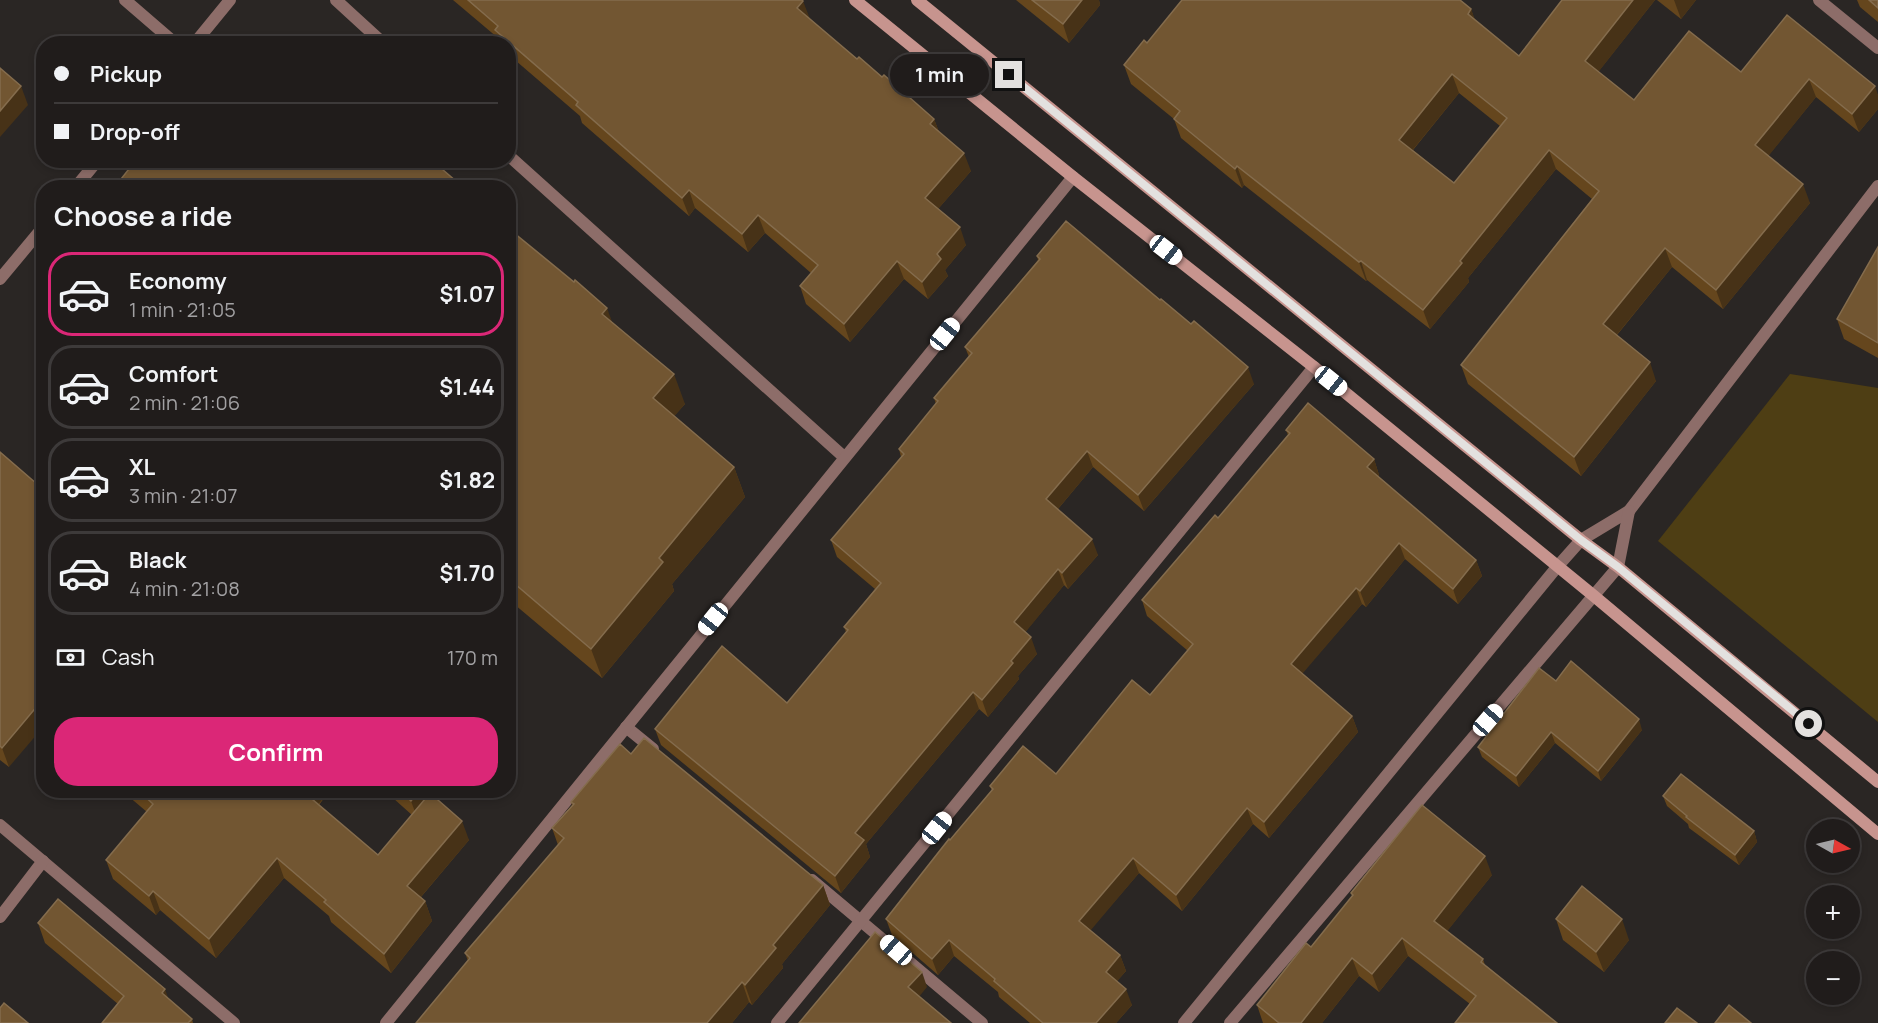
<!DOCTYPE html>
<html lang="en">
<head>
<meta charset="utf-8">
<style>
	body { margin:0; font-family:Manrope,sans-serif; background:#2d2928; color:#f1f3f6; height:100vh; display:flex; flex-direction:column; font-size:22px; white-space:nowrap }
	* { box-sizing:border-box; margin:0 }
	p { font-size:20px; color:#a2a1a3 }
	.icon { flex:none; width:33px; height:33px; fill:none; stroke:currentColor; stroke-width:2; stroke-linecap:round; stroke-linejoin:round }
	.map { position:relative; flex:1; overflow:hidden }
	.drawer { position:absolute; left:36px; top:180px; width:480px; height:618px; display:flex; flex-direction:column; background:#201c1b; border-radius:24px; box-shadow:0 3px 9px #0003,0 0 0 2px #3d3a3a }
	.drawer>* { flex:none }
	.hud { position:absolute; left:36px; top:36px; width:480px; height:132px; border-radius:24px; box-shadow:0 3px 9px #0003,0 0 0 2px #3d3a3a; display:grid; align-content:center; height:132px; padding:0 18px; background:#201c1b }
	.needle { width:39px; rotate:98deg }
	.fabs { position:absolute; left:1806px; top:819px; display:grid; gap:12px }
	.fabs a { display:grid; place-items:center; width:54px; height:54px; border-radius:50%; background:#201c1b; box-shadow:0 3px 9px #0003,0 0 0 2px #3d3a3a; font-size:30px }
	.end { position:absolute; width:27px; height:27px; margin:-14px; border:8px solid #e3e1df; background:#111; box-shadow:0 0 0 3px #111 }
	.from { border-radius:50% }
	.bubble { position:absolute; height:42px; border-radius:21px; background:#201c1b; box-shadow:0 3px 9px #0003,0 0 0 2px #3d3a3a; font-size:20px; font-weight:700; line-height:42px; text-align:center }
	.car { position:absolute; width:18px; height:36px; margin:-18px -9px; border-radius:8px; box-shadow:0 0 4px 2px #0007; background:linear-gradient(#fff 24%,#345 0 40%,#fff 0 76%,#345 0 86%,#fff 0) }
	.hud b { display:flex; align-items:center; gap:21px; height:57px; font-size:22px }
	.hud b+b { border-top:2px solid #3d3a3a }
	.hud i { width:15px; height:15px; background:#f1f3f6 }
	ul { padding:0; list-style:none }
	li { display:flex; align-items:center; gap:18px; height:84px; margin:0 12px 9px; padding:0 6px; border:3px solid #3d3a3a; border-radius:24px }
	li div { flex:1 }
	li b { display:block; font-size:22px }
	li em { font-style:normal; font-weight:700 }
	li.on { border-color:#db2777 }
	li>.icon { width:54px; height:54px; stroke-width:1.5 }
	h2 { padding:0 18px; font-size:27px; line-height:72px }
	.pay { display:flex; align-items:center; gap:15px; height:66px; padding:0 18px; font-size:22px }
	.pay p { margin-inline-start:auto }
	.primary-button { display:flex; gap:12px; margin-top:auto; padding:12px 18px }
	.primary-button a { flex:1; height:69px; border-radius:24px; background:#db2777; color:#fff; font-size:24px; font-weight:700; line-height:69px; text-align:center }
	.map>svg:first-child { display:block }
	.green { fill:#4e3e14 }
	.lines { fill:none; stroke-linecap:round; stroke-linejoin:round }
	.minor { stroke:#8d6d69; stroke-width:12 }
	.tertiary { stroke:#8d6d69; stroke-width:12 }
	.secondary { stroke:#c7948e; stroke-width:12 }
	.wall { fill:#65461d; fill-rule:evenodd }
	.shaded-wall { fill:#473217 }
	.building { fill:#725632; stroke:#846c4d; stroke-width:1.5; fill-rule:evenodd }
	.route { stroke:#e3e1df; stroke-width:8 }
</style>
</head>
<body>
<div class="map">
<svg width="1878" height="1023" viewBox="0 0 1878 1023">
	<rect width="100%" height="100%" fill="#2a2624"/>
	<!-- green -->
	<polygon class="green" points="1790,374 1878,388 1878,722 1658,541"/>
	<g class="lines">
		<!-- minor -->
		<g class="minor">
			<polyline points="125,0 176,44"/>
			<polyline points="336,0 384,44"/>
			<polyline points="1819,0 1878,48"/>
			<polyline points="194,44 230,0"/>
			<polyline points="508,155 844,457"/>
			<polyline points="75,188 98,160"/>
			<polyline points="0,279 44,226"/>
			<polyline points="626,727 653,749"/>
			<polyline points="0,825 234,1023"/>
			<polyline points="812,880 982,1023"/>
			<polyline points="0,917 43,861"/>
			<polyline points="386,1023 1073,177"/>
			<polyline points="777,1023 1314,367"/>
		</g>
		<!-- tertiary -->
		<g class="tertiary">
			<polyline points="1184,1023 1557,567 1581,540 1629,511 1878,186"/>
			<polyline points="1230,1023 1618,567 1629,511"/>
		</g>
		<!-- secondary -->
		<g class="secondary">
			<polyline points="855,0 1073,177 1314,367 1594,596 1878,834"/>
			<polyline points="917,0 1581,540 1618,567 1878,782"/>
		</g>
	</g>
	<!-- wall -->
	<g class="wall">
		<polygon points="453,0 802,0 809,19 857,59 934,119 939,132 971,171 938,209 966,245 945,270 948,276 928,299 904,279 850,342 806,304 800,286 811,273 765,233 748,252 695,208 689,216 582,123 580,116 508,54 508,44 500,44 498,38"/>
		<polygon points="1016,0 1099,0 1100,5 1069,43"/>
		<path d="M 1562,0 L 1655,0 L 1598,72 L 1634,100 L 1741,72 L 1787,15 L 1878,95 L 1878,109 L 1859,132 L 1816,97 L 1768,156 L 1810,203 L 1723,309 L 1672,267 L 1617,335 L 1656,381 L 1581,476 L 1468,384 L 1461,365 L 1592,199 L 1556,169 L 1468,278 L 1469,282 L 1430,329 L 1367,280 L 1366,281 L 1244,185 L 1242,188 L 1181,138 L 1174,119 L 1131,84 L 1124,65 L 1147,43 L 1471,9 L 1475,21 L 1519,56 ZM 1459,93 L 1500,126 L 1454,183 L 1413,150 Z"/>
		<polygon points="1657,0 1696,0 1681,19"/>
		<polygon points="1857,0 1878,0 1878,22 1860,7"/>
		<polygon points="508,228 612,322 685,404 674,416 734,467 745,497 672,584 674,591 602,678 508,599"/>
		<polygon points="1878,247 1878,358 1844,339 1837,319"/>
		<polygon points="1037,256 1254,384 1144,511 1093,467 1058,509 1098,555 1068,589 1064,585 1025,632 1037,654 1018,676 1019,679 988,717 979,709 866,844 870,857 841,893 661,745 655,729 787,703 846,632 844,627 875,589 837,557 831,540 901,457 899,449 936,404 934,398 969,357 965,347 1038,260"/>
		<polygon points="1286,430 1374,459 1379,475 1378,477 1476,560 1482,576 1458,604 1405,559 1366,607 1362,604 1302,673 1352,716 1358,732 1269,838 1253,824 1182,911 1139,873 1090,930 1120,955 1126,971 1117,981 1132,1005 1116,1023 1030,1023 999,997 998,992 954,956 938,975 892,935 886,919 950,840 992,791 990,786 1056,774 1150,695 1188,651 1147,616 1142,600 1218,518 1288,435"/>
		<polygon points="0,452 9,767 0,760"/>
		<polygon points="1556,681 1642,730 1601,781 1555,743 1519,787 1482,757 1478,747"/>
		<polygon points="631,754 823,885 830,905 782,964 783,968 752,1005 749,1002 732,1023 416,1023 468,961 465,953 558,845 552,828 572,805 571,802"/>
		<polygon points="121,790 330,790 319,805 378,855 412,815 384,790 443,790 436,798 469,840 421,897 425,901 432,921 391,973 331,922 329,916 284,878 216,958 160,910 156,915 113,879 106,860 147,812"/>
		<polygon points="1663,796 1754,831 1757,842 1739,865 1689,828 1688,824 1667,806"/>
		<polygon points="1492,875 1447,931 1483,959 1485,965 1557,1023 1470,1004 1408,956 1379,992 1359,976 1322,1023 1263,1023 1257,1005 1311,947 1352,896 1351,893"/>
		<polygon points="1556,919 1629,940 1604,972 1563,940"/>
		<polygon points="38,923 168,999 192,1019 193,1023 102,1023 118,1004 45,943"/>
	</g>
	<!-- shaded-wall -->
	<g class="shaded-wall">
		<polygon points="1082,0 1099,0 1100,5 1069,43 1063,24"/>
		<polygon points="1633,0 1655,0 1592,80 1585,61"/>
		<polygon points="1674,0 1696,0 1681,19"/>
		<polygon points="803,1 810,19 797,8"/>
		<polygon points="1471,9 1478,28 1468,14"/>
		<polygon points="1452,74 1459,93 1406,158 1399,140"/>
		<polygon points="1809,79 1816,97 1762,164 1755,145"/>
		<polygon points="21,86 28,105 0,137 0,111"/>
		<polygon points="1875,86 1878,95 1878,109 1859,132 1852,114"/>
		<polygon points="934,119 941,137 930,124"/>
		<polygon points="1549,150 1556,169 1468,278 1469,282 1430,329 1423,310 1460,261"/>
		<polygon points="964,153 971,171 932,216 925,198"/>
		<polygon points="1237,166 1244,185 1242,188 1235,169"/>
		<polygon points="1803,184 1810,203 1723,309 1716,290"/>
		<polygon points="689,190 695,208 689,216 682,198"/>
		<polygon points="758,215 765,233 748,252 742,234"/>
		<polygon points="960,227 966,245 945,270 948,276 928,299 922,282 937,254"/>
		<polygon points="1665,248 1672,267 1610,343 1603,324"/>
		<polygon points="897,261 904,279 850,342 844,324"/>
		<polygon points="1361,261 1367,280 1366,281 1359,262"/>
		<polygon points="607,308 618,338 602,314"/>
		<polygon points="1650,362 1656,381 1581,476 1574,457"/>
		<polygon points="1248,367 1254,384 1144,511 1138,495"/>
		<polygon points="674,374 685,404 664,428 653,398"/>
		<polygon points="1087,451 1093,467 1052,516 1046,499"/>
		<polygon points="1374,459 1379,475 1373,483 1367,467"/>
		<polygon points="734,467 745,497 672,584 674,591 602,678 591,649 659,558"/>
		<polygon points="1092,539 1098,555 1068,589 1062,573"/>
		<polygon points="1399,543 1405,559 1366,607 1360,591"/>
		<polygon points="1476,560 1482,576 1458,604 1453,589"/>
		<polygon points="1058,569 1064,585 1020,639 1014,622"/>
		<polygon points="1356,588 1362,604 1297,680 1291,664"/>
		<polygon points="1031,637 1037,654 1018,676 1019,679 988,717 982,700 1011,661"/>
		<polygon points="973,692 979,709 866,844 870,857 841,893 835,876 855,833"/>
		<polygon points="44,698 44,726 9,767 2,748"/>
		<polygon points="1352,716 1358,732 1269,838 1264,822"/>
		<polygon points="1639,719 1642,730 1601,781 1598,771"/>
		<polygon points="1551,732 1555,743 1519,787 1516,776"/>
		<polygon points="307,790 330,790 312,812 305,793"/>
		<polygon points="420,790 443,790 418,820 411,801"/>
		<polygon points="1247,808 1253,824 1182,911 1176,895"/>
		<polygon points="462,821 469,840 414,905 407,886"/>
		<polygon points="1754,831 1757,842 1739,865 1735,855"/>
		<polygon points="1485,856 1492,875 1441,939 1434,921"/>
		<polygon points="277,858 284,878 216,958 209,939"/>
		<polygon points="1133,858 1139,873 1085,937 1079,921"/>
		<polygon points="823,885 830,905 782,964 783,968 752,1005 745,985 773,945"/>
		<polygon points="153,891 160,910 156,915 149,896"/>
		<polygon points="425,901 432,921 391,973 384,954"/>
		<polygon points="1622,919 1629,940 1604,972 1596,952"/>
		<polygon points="1402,938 1408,956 1379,992 1372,974"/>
		<polygon points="949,940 954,956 938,975 932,959"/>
		<polygon points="1120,955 1126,971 1112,987 1106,972"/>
		<polygon points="1352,958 1359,976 1322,1023 1301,1023"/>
		<polygon points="922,972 927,987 914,1003 908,987"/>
		<polygon points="742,982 749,1002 732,1023 707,1023"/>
		<polygon points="165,989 172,1009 162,993"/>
		<polygon points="1126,989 1132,1005 1116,1023 1096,1023"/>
	</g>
	<!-- building -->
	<g class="building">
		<polygon points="468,0 802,0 803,1 797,8 857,59 859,57 882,77 884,75 934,119 930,124 964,153 925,198 960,227 937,254 941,259 922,282 897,261 844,324 800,286 818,265 758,215 742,234 689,190 682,198 576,105 578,102 495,30 498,26"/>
		<polygon points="1032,0 1082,0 1063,24"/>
		<path d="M 1182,0 L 1460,0 L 1471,9 L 1468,14 L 1519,56 L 1562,0 L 1633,0 L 1585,61 L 1634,100 L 1689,31 L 1741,72 L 1787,15 L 1875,86 L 1852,114 L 1809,79 L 1755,145 L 1803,184 L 1716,290 L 1665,248 L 1603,324 L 1650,362 L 1574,457 L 1461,365 L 1599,191 L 1549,150 L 1460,261 L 1462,263 L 1423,310 L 1361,261 L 1359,262 L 1237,166 L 1235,169 L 1174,119 L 1180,111 L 1124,65 L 1144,40 L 1147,43 ZM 1452,74 L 1507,118 L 1454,183 L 1399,140 Z"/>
		<polygon points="1869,0 1878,0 1878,8"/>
		<polygon points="0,68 21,86 0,111"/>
		<polygon points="136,160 428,160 433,165 435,163 464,188 114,188"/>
		<polygon points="1066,221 1160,300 1161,299 1191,324 1194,321 1248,367 1138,495 1087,451 1046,499 1092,539 1062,573 1058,569 1014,622 1031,637 1011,661 1013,663 982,700 973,692 855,833 864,840 835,876 655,729 722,646 787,703 848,630 844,627 881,583 831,540 904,454 899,449 938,401 934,398 972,353 965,347 1040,259 1037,256"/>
		<polygon points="508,228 574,282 575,280 607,308 602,314 674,374 653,398 734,467 659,558 663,562 591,649 508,578"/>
		<polygon points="1878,247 1878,343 1837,319"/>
		<polygon points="1308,403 1374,459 1367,467 1476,560 1453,589 1399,543 1360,591 1356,588 1291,664 1352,716 1264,822 1247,808 1176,895 1133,858 1079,921 1120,955 1106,972 1126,989 1096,1023 1043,1023 994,981 995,979 949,940 932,959 886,919 949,839 950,840 993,789 990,786 1023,746 1056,774 1132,680 1150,695 1193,644 1142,600 1215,515 1218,518 1290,433 1286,430"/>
		<polygon points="0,452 44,490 44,698 2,748 0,746"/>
		<polygon points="1571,661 1639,719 1598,771 1551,732 1516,776 1478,747 1539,668 1556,681"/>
		<polygon points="644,738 823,885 773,945 776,948 745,985 742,982 707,1023 416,1023 470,958 465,953 564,838 552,828 574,804 571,802 620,744 631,754"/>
		<polygon points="1681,774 1754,831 1735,855 1686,817 1687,816 1663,796"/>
		<polygon points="138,790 307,790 305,793 378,855 430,793 462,821 407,886 425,901 384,954 324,902 326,900 277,858 209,939 153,891 149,896 106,860 153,804"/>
		<polygon points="399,790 420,790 411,801"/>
		<polygon points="1422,805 1485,856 1434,921 1483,959 1481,962 1557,1023 1455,1023 1476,996 1402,938 1372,974 1352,958 1301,1023 1279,1023 1257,1005 1306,943 1311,947 1353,895 1351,893"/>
		<polygon points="1582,886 1622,919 1596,952 1556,919"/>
		<polygon points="58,899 165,989 162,993 192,1019 188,1023 102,1023 124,996 38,923"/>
		<polygon points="875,932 922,972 908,987 951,1023 799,1023"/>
		<polygon points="4,1003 28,1023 0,1023 0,1008"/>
		<polygon points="1729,1005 1751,1023 1715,1023"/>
		<polygon points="1677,1008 1697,1023 1665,1023"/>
	</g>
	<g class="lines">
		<!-- route -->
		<polyline class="route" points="1009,75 1581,540 1618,567 1809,724"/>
	</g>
</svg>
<div class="fabs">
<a><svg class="needle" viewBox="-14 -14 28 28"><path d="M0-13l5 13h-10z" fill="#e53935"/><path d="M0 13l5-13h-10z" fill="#a2a1a3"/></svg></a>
<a>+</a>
<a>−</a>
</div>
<i class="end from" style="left:1809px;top:724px"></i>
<i class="end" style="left:1009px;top:75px"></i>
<div class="bubble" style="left:890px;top:54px;width:99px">1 min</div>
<i class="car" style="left:1166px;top:250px;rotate:128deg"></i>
<i class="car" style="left:945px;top:334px;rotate:39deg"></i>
<i class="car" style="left:1331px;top:381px;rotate:129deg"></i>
<i class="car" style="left:713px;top:619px;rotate:219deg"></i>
<i class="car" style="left:1488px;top:720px;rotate:41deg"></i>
<i class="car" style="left:937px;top:828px;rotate:39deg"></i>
<i class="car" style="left:896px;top:950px;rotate:311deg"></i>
<div class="hud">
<b><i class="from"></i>Pickup</b>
<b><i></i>Drop-off</b>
</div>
<section class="drawer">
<h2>Choose a ride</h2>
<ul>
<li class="on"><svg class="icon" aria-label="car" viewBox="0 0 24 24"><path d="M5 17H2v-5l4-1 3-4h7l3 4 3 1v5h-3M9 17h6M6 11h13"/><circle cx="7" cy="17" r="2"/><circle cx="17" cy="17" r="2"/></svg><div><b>Economy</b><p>1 min · 21:05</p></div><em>$1.07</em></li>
<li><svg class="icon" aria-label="car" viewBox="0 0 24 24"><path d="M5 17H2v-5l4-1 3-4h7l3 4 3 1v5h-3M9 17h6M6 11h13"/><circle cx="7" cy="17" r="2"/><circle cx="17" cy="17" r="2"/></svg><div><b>Comfort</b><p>2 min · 21:06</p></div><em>$1.44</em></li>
<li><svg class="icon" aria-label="car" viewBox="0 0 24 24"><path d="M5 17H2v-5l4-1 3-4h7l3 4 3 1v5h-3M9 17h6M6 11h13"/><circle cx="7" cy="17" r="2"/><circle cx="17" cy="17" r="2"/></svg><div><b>XL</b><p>3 min · 21:07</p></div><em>$1.82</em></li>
<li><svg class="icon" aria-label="car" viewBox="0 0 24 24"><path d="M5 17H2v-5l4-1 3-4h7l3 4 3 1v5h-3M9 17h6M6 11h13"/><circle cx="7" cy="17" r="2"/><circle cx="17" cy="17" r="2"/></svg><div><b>Black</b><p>4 min · 21:08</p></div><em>$1.70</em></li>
</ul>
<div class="pay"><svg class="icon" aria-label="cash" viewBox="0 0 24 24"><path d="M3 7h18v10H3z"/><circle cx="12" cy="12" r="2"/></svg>Cash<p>170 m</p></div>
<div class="primary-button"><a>Confirm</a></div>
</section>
</div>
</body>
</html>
